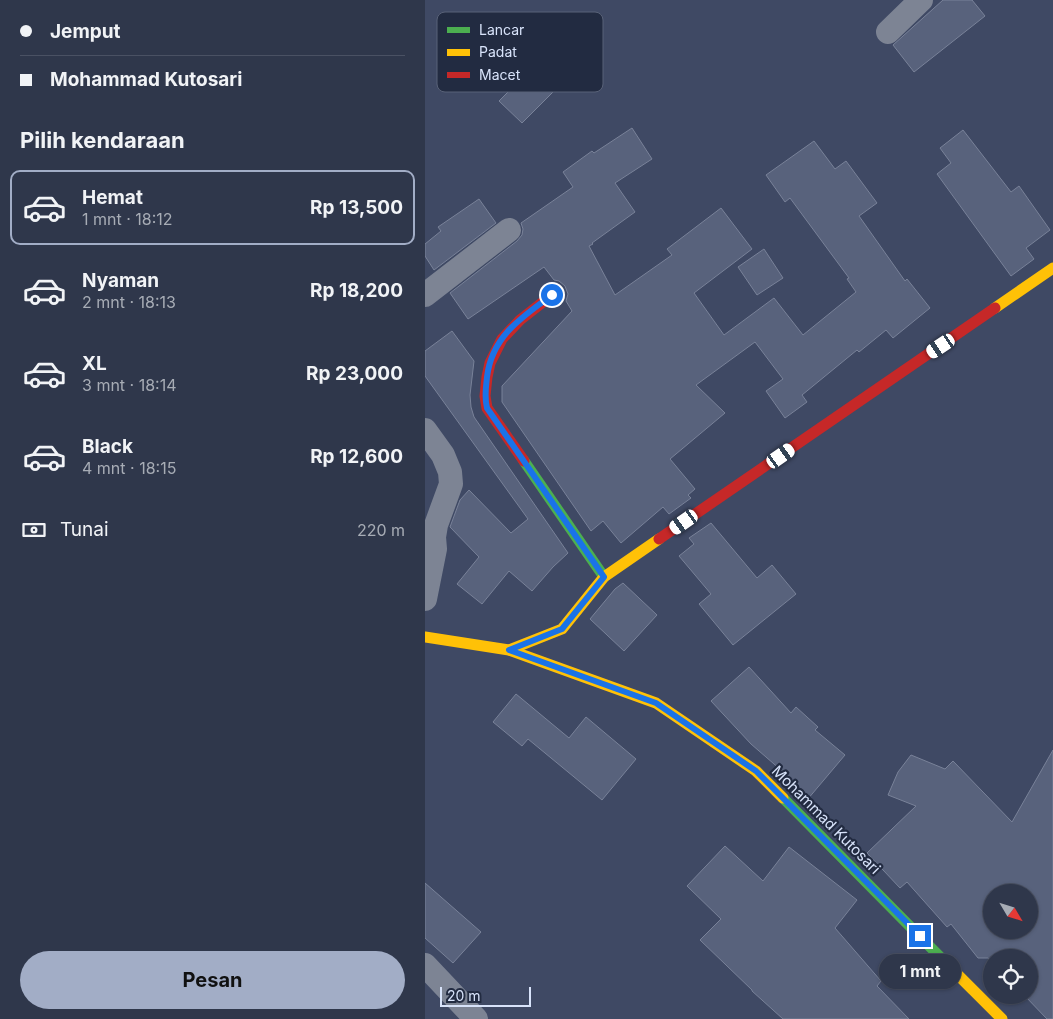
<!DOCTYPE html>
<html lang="id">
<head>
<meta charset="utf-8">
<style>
	body { margin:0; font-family:Inter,sans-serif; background:#3b4255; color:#f1f3f6; height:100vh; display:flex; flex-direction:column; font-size:19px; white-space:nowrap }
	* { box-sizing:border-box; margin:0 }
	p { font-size:16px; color:#a7acb5 }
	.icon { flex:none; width:28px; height:28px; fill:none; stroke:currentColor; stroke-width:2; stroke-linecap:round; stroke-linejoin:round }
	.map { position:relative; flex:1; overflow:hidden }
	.side { display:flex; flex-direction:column; background:#2f374b; width:425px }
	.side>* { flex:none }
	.banner { display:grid; align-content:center; height:110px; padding:0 20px; background:#2f374b }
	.needle { width:32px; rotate:128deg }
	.buttons { position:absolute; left:558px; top:884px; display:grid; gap:10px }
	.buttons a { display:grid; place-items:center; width:55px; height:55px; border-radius:50%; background:#2f374b; box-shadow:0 1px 4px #0004,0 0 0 1px #4a5163; font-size:25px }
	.scale { position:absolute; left:15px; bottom:12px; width:91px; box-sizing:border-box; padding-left:5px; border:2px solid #d8e3fa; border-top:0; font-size:14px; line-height:18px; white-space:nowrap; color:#d8e3fa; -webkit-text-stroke:4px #222b41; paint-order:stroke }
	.end { position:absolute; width:22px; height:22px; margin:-11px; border:6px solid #1a73e8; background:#fff; box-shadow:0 0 0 2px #fff }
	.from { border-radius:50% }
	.bubble { position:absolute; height:35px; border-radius:18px; background:#2f374b; box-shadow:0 1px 4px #0004,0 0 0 1px #4a5163; font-size:16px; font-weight:700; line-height:35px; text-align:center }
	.car { position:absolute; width:15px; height:30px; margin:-15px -8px; border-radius:6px; box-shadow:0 0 4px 1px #0007; background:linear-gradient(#fff 24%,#345 0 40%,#fff 0 76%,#345 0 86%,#fff 0) }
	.banner b { display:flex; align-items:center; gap:18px; height:48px; font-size:19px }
	.banner b+b { border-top:1px solid #4a5163 }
	.banner i { width:12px; height:12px; background:#f1f3f6 }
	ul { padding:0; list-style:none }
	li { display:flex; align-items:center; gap:15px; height:75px; margin:0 10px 8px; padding:0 10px; border:2px solid transparent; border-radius:10px }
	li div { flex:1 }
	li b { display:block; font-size:19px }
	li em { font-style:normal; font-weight:700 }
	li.current { border-color:#a2adc6 }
	li>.icon { width:45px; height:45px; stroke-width:1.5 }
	h2 { padding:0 20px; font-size:22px; line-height:60px }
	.pay { display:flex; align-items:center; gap:12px; height:55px; padding:0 20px; font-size:19px }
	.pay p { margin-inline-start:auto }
	.primary-button { display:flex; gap:10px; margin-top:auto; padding:10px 20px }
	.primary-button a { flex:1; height:58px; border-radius:30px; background:#a2adc6; color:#111; font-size:20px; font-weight:700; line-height:58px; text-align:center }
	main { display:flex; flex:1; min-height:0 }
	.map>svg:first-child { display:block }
	.building { fill:#58627c; stroke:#798299; fill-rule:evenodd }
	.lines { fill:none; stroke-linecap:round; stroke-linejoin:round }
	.street { stroke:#7d8494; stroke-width:24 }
	.fast { stroke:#4caf50; stroke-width:11 }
	.slow { stroke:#ffc107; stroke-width:11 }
	.jam { stroke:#c62828; stroke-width:11 }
	.route { stroke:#1a73e8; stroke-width:6 }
	.labels { text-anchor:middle; stroke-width:4.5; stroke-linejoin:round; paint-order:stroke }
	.street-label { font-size:15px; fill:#d8e3fa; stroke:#222b41 }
	.key { fill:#222b41; stroke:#596278; stroke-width:1 }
	.key-label { font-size:14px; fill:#d8e3fa }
</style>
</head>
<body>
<main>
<section class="side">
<div class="banner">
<b><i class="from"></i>Jemput</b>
<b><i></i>Mohammad Kutosari</b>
</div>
<h2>Pilih kendaraan</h2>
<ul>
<li class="current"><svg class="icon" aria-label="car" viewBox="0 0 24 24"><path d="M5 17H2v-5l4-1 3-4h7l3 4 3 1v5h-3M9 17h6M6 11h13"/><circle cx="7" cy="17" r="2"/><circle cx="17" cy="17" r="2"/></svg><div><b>Hemat</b><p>1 mnt · 18:12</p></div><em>Rp 13,500</em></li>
<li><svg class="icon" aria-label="car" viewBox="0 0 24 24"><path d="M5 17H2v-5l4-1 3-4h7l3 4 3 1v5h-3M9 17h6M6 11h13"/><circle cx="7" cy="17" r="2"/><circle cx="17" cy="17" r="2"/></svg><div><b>Nyaman</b><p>2 mnt · 18:13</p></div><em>Rp 18,200</em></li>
<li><svg class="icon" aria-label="car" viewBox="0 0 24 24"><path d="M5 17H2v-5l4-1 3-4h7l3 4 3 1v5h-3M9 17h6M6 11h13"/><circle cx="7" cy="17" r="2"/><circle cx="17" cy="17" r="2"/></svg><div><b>XL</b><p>3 mnt · 18:14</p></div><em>Rp 23,000</em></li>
<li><svg class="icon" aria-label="car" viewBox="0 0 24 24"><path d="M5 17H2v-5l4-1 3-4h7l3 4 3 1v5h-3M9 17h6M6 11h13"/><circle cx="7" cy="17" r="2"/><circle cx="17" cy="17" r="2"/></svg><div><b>Black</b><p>4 mnt · 18:15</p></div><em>Rp 12,600</em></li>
</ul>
<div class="pay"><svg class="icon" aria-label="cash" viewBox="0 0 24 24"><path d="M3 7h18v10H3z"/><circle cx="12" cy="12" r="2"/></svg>Tunai<p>220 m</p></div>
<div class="primary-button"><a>Pesan</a></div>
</section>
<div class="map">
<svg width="628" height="1019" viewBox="0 0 628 1019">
	<rect width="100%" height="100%" fill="#3f4964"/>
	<!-- building -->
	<g class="building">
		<polygon points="518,0 547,0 560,16 489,72 468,45"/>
		<polygon points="116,59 139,81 97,123 74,101"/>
		<polygon points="207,128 227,159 190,183 210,212 167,243 168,244 164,246 190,295 247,255 242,249 296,208 327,249 269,293 299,335 349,298 378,335 431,292 422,279 424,278 365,198 360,202 341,175 389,141 410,169 421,161 452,203 434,216 480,281 482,279 505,308 468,338 461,330 434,352 432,350 377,395 382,402 360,418 341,391 358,379 330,342 271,385 300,413 245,459 270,489 263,495 266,498 244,514 238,507 196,543 178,521 166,531 77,402 77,386 147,311 141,301 143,294 140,286 134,281 129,280 119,267 43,319 25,293 92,241 97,235 98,229 96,223 148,187 138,172 167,151 169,153"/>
		<polygon points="538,130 586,192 594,186 625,230 601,248 609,259 586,276 512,174 526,163 515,148"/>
		<polygon points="54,199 71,223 9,270 0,256 0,244 16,231 13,227"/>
		<polygon points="339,249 358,278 332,295 313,267"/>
		<polygon points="27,331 49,361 45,395 46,407 49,417 143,553 128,567 107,591 84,571 57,604 32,584 54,557 25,527 35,500 44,490 86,533 103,519 0,376 0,351"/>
		<polygon points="286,523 332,578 347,565 371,594 308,645 274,604 286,594 254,556 269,544 264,538"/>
		<polygon points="198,583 232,615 199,651 165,619 190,589"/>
		<polygon points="324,667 366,713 371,707 393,727 390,730 420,755 382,800 362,780 364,777 326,744 286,701"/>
		<polygon points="91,694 144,738 161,717 211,759 177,800 103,739 97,746 68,722"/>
		<path d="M 628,750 L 628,1019 L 622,1019 L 599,995 L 604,995 L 604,958 L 566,958 L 566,961 L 563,958 L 553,958 L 526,924 L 522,927 L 482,882 L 475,888 L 442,853 L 491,806 L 463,795 L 473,772 L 486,755 L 520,769 L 528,761 L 587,822 ZM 566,892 L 604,892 L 604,930 L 566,930 Z"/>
		<polygon points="300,846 338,881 364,847 432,900 410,928 456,981 452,986 484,1019 358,1019 327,991 327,990 275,940 296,919 262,886"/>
		<polygon points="0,883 56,932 28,963 0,938"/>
	</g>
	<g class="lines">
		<!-- street -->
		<g class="street">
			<polyline points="463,32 496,0"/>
			<polyline points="0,295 84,230"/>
			<polyline points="0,430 18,455 25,472 26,484 11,525 9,537 10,549 0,599"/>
			<polyline points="0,965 51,1019"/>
		</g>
		<!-- fast -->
		<g class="fast">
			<polyline points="99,461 179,577"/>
			<polyline points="358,798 529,971"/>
		</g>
		<!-- slow -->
		<g class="slow">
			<polyline points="570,308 628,268"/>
			<polyline points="0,637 84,650 231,703 331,771 358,798"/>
			<polyline points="84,650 137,629 179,577 234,539"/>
			<polyline points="529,971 577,1019"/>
		</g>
		<!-- jam -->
		<g class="jam">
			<polyline points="99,461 62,408 60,396 62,377 65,363 77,339 95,320 127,295"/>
			<polyline points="234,539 570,308"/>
		</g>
	</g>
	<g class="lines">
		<!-- route -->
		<path class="route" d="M 127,295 C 97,317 67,336 62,377 C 61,388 59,396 62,408 L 179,577 L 137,629 L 84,650 L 231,703 L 331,771 L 495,936"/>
	</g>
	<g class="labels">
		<!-- street labels -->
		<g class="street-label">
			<text transform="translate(401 820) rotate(45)" y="5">Mohammad Kutosari</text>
		</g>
	</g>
	<!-- legend -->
	<rect x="12" y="12" width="166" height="80" rx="8" class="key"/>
	<rect x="22" y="27" width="23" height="6" fill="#4caf50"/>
	<rect x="22" y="49" width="23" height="7" fill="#ffc107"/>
	<rect x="22" y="72" width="23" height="6" fill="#c62828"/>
	<g class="key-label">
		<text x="54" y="35">Lancar</text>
		<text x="54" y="57">Padat</text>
		<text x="54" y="80">Macet</text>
	</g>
</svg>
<div class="buttons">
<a><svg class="needle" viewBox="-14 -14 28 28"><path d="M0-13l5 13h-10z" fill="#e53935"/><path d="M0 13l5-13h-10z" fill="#a7acb5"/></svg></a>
<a><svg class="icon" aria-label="locate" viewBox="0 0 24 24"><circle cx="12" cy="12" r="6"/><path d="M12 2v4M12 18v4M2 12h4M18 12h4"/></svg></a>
</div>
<div class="scale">20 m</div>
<i class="end from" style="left:127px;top:295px"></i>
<i class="end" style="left:495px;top:936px"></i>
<div class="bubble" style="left:454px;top:954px;width:82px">1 mnt</div>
<i class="car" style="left:516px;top:346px;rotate:236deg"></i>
<i class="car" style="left:356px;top:456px;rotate:55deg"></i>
<i class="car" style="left:259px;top:522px;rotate:235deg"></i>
</div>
</main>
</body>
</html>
